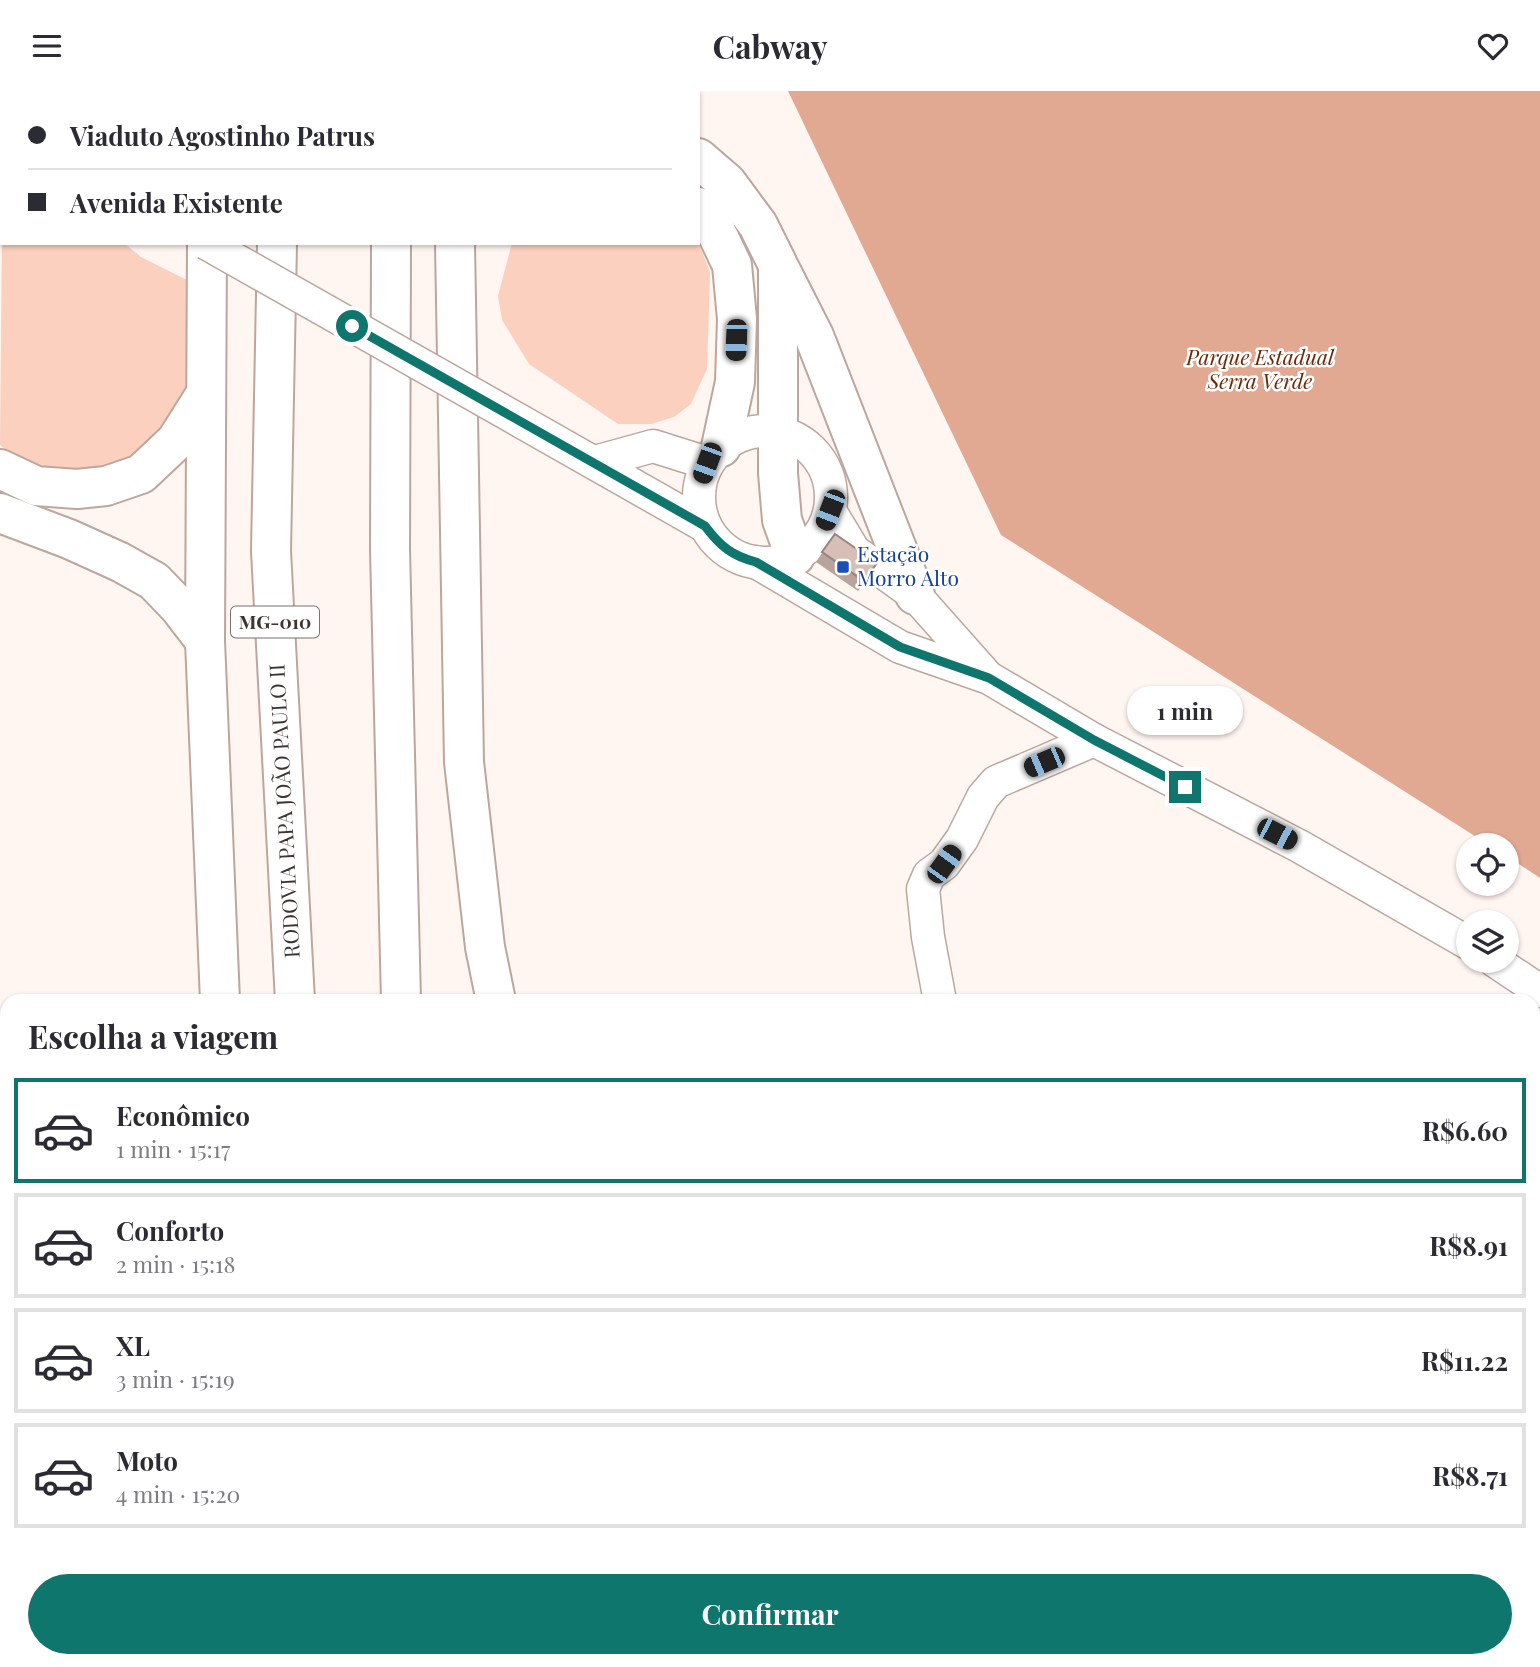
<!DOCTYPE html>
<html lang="pt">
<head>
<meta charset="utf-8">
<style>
	body { margin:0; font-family:"Playfair Display",serif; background:#f7f7f7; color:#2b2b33; height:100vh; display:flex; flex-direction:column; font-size:26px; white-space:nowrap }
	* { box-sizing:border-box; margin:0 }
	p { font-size:23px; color:#7c7c81 }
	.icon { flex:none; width:38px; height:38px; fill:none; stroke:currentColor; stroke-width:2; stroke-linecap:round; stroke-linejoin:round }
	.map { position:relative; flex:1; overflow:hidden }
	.drawer { position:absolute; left:0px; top:903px; width:1540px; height:674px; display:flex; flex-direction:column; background:#fff; border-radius:21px 21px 0 0; box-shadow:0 2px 5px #0004 }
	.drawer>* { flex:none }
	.banner { position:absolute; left:0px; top:0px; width:700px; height:154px; box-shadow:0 2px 5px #0004; display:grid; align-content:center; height:154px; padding:0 28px; background:#fff }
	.controls { position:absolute; left:1456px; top:742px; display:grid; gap:14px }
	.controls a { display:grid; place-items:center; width:63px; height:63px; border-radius:50%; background:#fff; box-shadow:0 2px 5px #0004; font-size:35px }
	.end { position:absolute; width:32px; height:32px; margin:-16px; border:9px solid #0f766e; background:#fff; box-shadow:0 0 0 4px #fff }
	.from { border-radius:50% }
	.bubble { position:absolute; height:49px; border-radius:24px; background:#fff; box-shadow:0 2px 5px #0004; font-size:23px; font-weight:700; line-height:49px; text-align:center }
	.car { position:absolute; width:21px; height:42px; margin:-21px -10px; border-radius:9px; box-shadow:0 0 5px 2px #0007; background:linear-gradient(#222 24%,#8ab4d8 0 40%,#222 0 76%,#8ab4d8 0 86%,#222 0) }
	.banner b { display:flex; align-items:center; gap:24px; height:66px; font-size:26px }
	.banner b+b { border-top:2px solid #e1e1e2 }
	.banner i { width:18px; height:18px; background:#2b2b33 }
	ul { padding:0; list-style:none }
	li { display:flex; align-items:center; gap:21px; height:105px; margin:0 14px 10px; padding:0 14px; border:4px solid #e1e1e2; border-radius:0px }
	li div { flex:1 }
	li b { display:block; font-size:26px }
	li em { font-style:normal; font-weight:700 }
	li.active { border-color:#0f766e }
	li>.icon { width:63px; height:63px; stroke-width:1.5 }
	h2 { padding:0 28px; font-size:32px; line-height:84px }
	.primary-button { display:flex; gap:14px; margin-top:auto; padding:14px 28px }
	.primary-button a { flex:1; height:80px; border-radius:42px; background:#0f766e; color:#fff; font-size:28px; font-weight:700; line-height:80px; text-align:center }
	header { display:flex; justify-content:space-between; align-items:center; height:91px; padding:0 28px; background:#fff; font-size:32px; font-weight:700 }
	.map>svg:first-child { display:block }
	.green { fill:#fbd0bf }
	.forest { fill:#e1a892 }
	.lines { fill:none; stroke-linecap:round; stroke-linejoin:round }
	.minor-casing { stroke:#bda69d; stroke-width:35 }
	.major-casing { stroke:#bda69d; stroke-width:42 }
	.highway-casing { stroke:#bda69d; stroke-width:42 }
	.minor { stroke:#fff; stroke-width:32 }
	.major { stroke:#fff; stroke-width:38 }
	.highway { stroke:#fff; stroke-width:38 }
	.minor-bridge-casing { stroke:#bda69d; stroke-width:35; stroke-linecap:butt }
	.minor-bridge { stroke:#fff; stroke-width:32 }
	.wall { fill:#b8a49d }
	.building { fill:#d6bfb6; stroke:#96867f; stroke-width:2 }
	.route { stroke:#0f766e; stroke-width:9 }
	.transit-dot { fill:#1a4fb4; stroke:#fff; stroke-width:2.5 }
	.labels { text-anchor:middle; stroke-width:5; stroke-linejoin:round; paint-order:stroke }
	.shield { fill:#fff; stroke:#78716f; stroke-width:2 }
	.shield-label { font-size:19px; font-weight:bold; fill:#3e3431 }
	.park-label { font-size:21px; font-style:italic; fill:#6b2807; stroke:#fff }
	.transit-label { font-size:21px; fill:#164399; stroke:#fff; text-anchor:start }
	.street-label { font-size:21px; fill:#3e3431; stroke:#fff }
</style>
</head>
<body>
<header><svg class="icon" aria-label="menu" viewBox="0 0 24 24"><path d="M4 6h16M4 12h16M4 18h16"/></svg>Cabway<svg class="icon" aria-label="heart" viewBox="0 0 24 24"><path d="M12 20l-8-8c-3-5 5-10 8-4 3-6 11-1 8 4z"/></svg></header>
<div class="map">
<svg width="1540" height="1576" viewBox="0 0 1540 1576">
	<rect width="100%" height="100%" fill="#fff5f1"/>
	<!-- green -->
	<g class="green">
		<polygon points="2,137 2,152 124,152 141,166 191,191 190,264 184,310 169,341 116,381 43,378 6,359 0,354"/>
		<polygon points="698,151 710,181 707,278 691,313 674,326 651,333 618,333 529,273 502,229 498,205 512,152"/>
	</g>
	<!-- forest -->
	<polygon class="forest" points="788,0 1540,0 1540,787 1507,765 1507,754 1489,754 1001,444"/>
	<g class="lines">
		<!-- minor casing -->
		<g class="minor-casing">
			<g id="minor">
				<polyline points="42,0 44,2"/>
				<polyline points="0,112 2,111"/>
				<polyline points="522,331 705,435"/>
				<circle cx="765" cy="406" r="66"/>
				<polyline points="595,371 653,355 707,372"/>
				<polyline points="830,420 854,460 915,504 986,584"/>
				<polyline points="756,471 900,556 989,587 1094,649 1299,755 1468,852"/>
				<polyline points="1495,870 1540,900"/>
				<polyline points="940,910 928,846 923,798 929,784 944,773 962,748 983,706 996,691 1094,649"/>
				<polyline points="1533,1032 1540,1038"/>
				<polyline points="1533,1261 1540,1254"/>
			</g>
		</g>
		<!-- major casing -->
		<g class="major-casing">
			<g id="major">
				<polyline points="206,0 207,2"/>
				<polyline points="545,0 549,2"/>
				<polyline points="466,2 466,0"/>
				<polyline points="698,67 727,92 758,134 778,174 778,382 782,429 795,465"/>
				<polyline points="698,116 712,132 732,174 737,228 735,291 721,356"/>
				<polyline points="207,152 205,550 220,910"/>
				<polyline points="455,152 464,671 485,856 496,910"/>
				<polyline points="781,180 814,245 915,504"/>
				<polyline points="0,378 36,395 77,398 106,395 141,383 176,350 205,304"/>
				<polyline points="0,422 69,448 120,471 154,490 179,516 205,550"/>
				<polyline points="183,1570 183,1576"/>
				<polyline points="551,1570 551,1576"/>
			</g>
		</g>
		<!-- highway casing -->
		<g class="highway-casing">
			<g id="highway">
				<polyline points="286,2 286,0"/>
				<polyline points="399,2 399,0"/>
				<polyline points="277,152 271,460 295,910"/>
				<polyline points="391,152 390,458 401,910"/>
				<polyline points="255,1570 256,1576"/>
				<polyline points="324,1570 324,1576"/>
				<polyline points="433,1570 433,1576"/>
				<polyline points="501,1570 501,1576"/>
			</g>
		</g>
		<!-- minor -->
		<use href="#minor" class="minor"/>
		<!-- major -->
		<use href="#major" class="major"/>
		<!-- highway -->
		<use href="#highway" class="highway"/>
		<!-- minor-bridge casing -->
		<g class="minor-bridge-casing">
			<polyline id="minor-bridge" points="206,152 522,331"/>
		</g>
		<!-- minor-bridge -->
		<use href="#minor-bridge" class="minor-bridge"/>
	</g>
	<!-- wall -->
	<g class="wall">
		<polygon points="835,443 877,472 858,500 816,471"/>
		<polygon points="1145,1570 1417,1570 1418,1576 1141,1576"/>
	</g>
	<!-- building -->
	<g class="building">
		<polygon points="835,443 877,472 864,490 822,461"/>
		<polygon points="1155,1570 1417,1570 1418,1576 1156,1576"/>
	</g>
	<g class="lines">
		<!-- route -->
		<path class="route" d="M 352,235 L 705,435 C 720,455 732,465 756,471 L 900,556 L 989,587 L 1094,649 L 1185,696"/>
	</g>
	<!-- markers -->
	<rect class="transit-dot" x="836" y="469" width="14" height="14" rx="3.5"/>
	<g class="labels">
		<!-- shield labels -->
		<rect class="shield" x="231" y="515.5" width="88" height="31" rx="5"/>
		<g class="shield-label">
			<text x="275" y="538">MG-010</text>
		</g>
		<!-- park labels -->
		<g class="park-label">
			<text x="1260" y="274">Parque Estadual<tspan x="1260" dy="24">Serra Verde</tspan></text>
		</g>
		<!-- transit labels -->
		<g class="transit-label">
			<text x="857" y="471">Estação<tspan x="857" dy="24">Morro Alto</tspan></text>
		</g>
		<!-- street labels -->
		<g class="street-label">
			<text transform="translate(285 720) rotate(-93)" y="7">RODOVIA PAPA JOÃO PAULO II</text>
		</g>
	</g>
</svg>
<div class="controls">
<a><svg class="icon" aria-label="locate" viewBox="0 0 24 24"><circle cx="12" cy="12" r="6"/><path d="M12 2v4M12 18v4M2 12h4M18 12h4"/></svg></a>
<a><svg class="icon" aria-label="layers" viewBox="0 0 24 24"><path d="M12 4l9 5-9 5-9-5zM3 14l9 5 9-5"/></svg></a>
</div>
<i class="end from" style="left:352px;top:235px"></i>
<i class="end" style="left:1185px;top:696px"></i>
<div class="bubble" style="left:1127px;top:595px;width:116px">1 min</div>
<i class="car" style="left:736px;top:249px;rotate:182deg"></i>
<i class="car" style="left:707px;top:372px;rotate:200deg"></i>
<i class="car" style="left:830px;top:419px;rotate:201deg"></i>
<i class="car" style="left:1044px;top:671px;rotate:247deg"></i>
<i class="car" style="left:1277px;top:743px;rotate:117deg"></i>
<i class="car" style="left:944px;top:773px;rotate:36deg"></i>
<div class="banner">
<b><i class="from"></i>Viaduto Agostinho Patrus</b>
<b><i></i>Avenida Existente</b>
</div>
<section class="drawer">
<h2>Escolha a viagem</h2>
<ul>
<li class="active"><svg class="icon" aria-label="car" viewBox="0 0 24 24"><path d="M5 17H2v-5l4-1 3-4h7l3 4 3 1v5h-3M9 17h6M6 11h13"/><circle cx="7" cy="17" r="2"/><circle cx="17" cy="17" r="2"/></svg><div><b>Econômico</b><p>1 min · 15:17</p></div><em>R$6.60</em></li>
<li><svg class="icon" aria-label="car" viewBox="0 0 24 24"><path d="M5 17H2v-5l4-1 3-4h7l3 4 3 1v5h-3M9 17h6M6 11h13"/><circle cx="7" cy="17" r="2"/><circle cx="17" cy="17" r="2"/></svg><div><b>Conforto</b><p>2 min · 15:18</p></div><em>R$8.91</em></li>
<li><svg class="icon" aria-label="car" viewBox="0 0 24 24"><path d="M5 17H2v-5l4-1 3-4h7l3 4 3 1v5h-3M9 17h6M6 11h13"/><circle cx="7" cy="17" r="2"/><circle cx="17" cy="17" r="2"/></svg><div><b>XL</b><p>3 min · 15:19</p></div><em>R$11.22</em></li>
<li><svg class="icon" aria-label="car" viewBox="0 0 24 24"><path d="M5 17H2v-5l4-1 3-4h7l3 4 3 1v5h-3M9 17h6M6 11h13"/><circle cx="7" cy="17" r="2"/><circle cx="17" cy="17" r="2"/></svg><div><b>Moto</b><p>4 min · 15:20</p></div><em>R$8.71</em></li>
</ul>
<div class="primary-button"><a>Confirmar</a></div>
</section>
</div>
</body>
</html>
